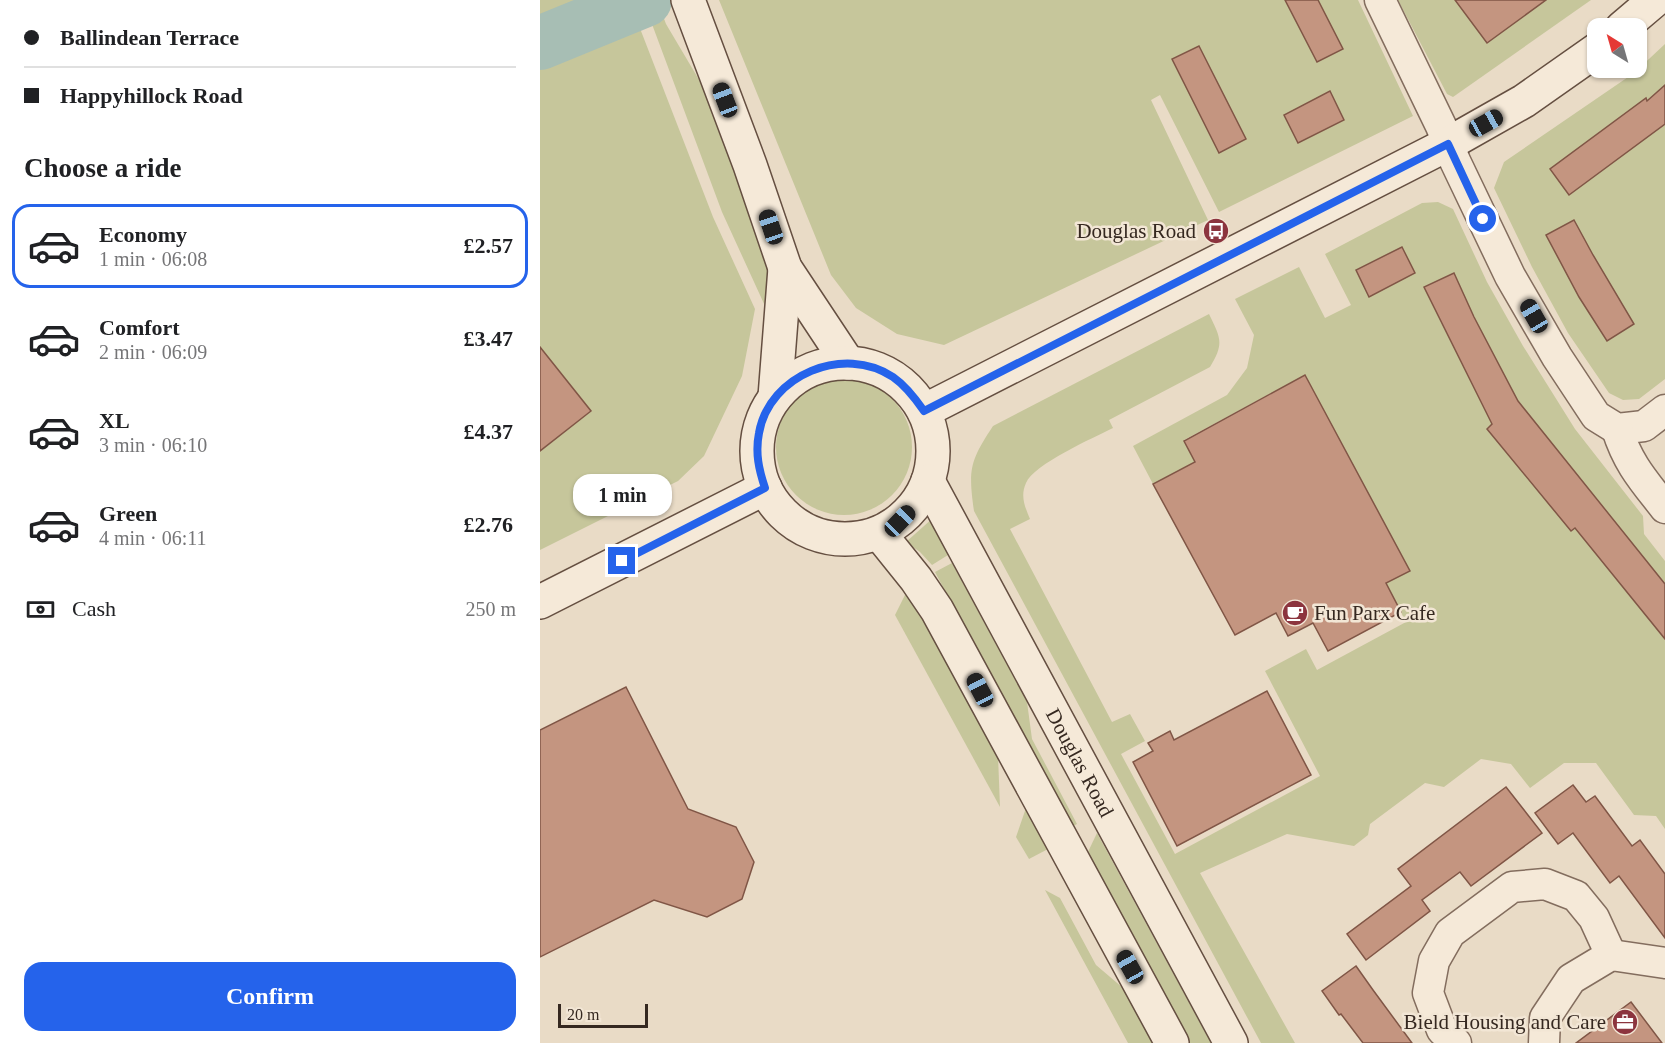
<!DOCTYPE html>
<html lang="en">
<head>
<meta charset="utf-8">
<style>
	body { margin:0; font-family:"Times New Roman",serif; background:#f6f6f6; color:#202124; height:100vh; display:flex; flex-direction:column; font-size:22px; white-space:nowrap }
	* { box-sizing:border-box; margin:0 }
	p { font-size:20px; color:#757577 }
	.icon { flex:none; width:33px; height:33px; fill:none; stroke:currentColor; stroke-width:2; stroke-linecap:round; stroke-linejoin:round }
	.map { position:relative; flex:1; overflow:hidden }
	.side { display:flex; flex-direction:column; background:#fff; width:540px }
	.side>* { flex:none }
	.banner { display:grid; align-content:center; height:132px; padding:0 24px; background:#fff }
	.needle { width:39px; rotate:323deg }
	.buttons { position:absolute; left:1047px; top:18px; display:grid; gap:12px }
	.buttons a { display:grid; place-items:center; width:60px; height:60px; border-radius:12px; background:#fff; box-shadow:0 2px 4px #0004; font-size:30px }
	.scale { position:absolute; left:18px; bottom:15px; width:90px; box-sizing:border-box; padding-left:6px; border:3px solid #352820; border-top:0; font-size:16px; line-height:21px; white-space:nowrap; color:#352820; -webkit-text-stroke:4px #f2e6d5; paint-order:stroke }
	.end { position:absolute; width:27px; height:27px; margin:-14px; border:8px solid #2563eb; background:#fff; box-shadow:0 0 0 3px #fff }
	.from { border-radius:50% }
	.bubble { position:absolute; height:42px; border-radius:18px; background:#fff; box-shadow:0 2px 4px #0004; font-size:20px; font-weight:600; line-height:42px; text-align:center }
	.car { position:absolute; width:18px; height:36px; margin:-18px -9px; border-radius:8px; box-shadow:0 0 4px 2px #0007; background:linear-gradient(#222 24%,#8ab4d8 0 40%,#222 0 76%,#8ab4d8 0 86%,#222 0) }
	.banner b { display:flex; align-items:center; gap:21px; height:57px; font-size:22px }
	.banner b+b { border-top:2px solid #e0e0e0 }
	.banner i { width:15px; height:15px; background:#202124 }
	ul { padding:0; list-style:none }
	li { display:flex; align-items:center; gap:18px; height:84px; margin:0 12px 9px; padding:0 12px; border:3px solid transparent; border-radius:18px }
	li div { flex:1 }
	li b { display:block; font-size:22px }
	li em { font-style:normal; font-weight:600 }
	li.current { border-color:#2563eb }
	li>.icon { width:54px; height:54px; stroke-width:1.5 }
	h2 { padding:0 24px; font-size:27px; line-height:72px }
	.pay { display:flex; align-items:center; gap:15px; height:66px; padding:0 24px; font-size:22px }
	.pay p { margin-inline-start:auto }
	.cta { display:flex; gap:12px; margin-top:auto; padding:12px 24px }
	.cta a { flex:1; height:69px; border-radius:18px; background:#2563eb; color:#fff; font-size:24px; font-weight:600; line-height:69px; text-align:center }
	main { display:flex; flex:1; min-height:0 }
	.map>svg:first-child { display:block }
	.green { fill:#c6c69b }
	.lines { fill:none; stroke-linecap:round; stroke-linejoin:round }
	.river { stroke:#a7beb4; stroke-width:54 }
	.building { fill:#c49580; stroke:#805646; stroke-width:1.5 }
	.street-casing { stroke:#836d5e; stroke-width:33 }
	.secondary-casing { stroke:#654f41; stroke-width:36 }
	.street { stroke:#f5e9d8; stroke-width:30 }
	.secondary { stroke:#f5e9d8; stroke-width:33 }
	.route { stroke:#2563eb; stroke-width:8 }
	.labels { text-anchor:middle; stroke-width:5; stroke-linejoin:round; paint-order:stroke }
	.poi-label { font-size:21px; fill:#352820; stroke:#f2e6d5; text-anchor:end }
	.street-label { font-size:21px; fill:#352820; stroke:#f2e6d5 }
</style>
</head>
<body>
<main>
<section class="side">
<div class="banner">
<b><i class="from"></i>Ballindean Terrace</b>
<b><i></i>Happyhillock Road</b>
</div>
<h2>Choose a ride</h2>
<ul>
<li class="current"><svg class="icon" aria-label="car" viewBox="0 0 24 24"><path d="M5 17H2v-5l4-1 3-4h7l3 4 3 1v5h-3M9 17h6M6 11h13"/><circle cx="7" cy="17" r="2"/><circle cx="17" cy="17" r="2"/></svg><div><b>Economy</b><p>1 min · 06:08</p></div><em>£2.57</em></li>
<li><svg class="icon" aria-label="car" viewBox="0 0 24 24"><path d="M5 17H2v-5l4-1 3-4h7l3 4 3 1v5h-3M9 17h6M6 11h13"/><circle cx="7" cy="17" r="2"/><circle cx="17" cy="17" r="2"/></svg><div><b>Comfort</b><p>2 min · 06:09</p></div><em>£3.47</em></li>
<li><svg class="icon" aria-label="car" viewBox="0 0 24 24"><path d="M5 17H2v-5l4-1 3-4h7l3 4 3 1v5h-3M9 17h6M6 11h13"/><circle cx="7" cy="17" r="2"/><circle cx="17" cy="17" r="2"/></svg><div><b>XL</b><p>3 min · 06:10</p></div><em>£4.37</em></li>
<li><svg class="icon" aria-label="car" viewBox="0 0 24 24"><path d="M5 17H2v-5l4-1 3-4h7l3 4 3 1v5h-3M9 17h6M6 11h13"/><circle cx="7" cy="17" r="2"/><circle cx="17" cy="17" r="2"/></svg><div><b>Green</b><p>4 min · 06:11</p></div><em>£2.76</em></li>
</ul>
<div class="pay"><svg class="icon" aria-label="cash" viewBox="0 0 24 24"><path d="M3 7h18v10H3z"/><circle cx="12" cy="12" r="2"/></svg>Cash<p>250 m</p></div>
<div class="cta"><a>Confirm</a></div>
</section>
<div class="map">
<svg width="1125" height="1043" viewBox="0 0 1125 1043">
	<rect width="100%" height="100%" fill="#e9dbc6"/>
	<!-- green -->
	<g class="green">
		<polygon points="0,0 89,0 173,217 215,309 202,376 164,456 138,481 0,550"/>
		<polygon points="103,0 117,0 126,24 171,100 229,256 225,306 182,212"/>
		<polygon points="179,0 818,0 873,116 679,212 620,95 611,100 668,220 404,345 357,334 316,308 291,275"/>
		<polygon points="858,0 1051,0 913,97 907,94"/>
		<polygon points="1125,44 1125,379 1099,399 1083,400 1069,393 1028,333 992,267 954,188 964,162 1094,73"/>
		<path d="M 898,202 L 913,209 L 947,282 L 983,346 L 1035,429 L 1103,516 L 1104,534 L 1125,561 L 1125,829 L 1116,816 L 1094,815 L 1056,763 L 1024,763 L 990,788 L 971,764 L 941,759 L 904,787 L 885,783 L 830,824 L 828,835 L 814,846 L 747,834 L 660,873 L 755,1043 L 721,1043 L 434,511 C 428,469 430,461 453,426 L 669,314 C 680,337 685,343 670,367 L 569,420 L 573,428 C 553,438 494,464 486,483 C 480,496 485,507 490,519 L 470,529 L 572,722 L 590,714 L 605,741 L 581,754 L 635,854 L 780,776 L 725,671 L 766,649 L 777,670 L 866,622 L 846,583 L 870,571 L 765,375 L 644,440 L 655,462 L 613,484 L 593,446 L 687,395 L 707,368 L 714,335 L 695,299 L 759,267 L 785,318 L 811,305 L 785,254 L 882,203 Z"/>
		<circle cx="304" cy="447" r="68"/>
		<polygon points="393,518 408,555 392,565 380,552 366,542"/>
		<polygon points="412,563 487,702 492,739 537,824 531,827 395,572"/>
		<polygon points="367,591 458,756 460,807 355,615"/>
		<polygon points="486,808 508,849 489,859 476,837"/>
		<polygon points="557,833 671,1043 649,1043 547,854"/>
		<polygon points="505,890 520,898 556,965 583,988 613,1043 588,1043"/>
	</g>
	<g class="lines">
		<!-- river -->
		<polyline class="river" points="0,43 105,0"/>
	</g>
	<!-- building -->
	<g class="building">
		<polygon points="745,0 778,0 803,49 777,62"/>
		<polygon points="915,0 1006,0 947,43"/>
		<polygon points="659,46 706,139 679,153 632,59"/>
		<polygon points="1125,85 1125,124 1029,195 1010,169 1106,98 1107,101"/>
		<polygon points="790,91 804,120 758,143 744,115"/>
		<polygon points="1034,220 1053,255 1094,324 1067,341 1039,297 1006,235"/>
		<polygon points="862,247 875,273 829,297 816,270"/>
		<polygon points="914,273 934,317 978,401 1125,584 1125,639 1035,528 1031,531 947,429 952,424 884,287"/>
		<polygon points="0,347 51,411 0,451"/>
		<polygon points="765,375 870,571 846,583 861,612 788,651 773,623 748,636 736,613 695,635 613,484 655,462 644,441"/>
		<polygon points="86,687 148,809 196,827 214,862 202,899 167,917 114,900 0,957 0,730"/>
		<polygon points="727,691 771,775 637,846 593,762 613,751 608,743 630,731 634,740"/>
		<polygon points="1033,785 1046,802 1055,796 1092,846 1100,840 1125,874 1125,938 1079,876 1070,883 1033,833 1018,844 995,813"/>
		<polygon points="966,787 1002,833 931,886 920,872 882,900 890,911 826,960 807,934 871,886 858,869"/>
		<polygon points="816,966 833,990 872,1043 823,1043 801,1014 799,1015 782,991"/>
		<polygon points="1091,1002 1122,1043 1036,1043"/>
	</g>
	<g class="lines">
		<!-- street casing -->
		<g class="street-casing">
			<g id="street">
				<polyline points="840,0 901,126 915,161 970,276 1017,357 1056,416 1077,429 1104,426 1125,410"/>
				<path d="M 1077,429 C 1088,464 1104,481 1125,508"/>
				<polyline points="916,1043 902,1030 888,993 894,961 910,933 972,887 1005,884 1036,896 1054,918 1071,955"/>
				<polyline points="1004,1043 1005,1018 1031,979 1071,955 1125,963"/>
			</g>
		</g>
		<!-- secondary casing -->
		<g class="secondary-casing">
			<g id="secondary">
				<polyline points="148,0 210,165 245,268 308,363"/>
				<polyline points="1082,28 1115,0"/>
				<circle cx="305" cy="451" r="88"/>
				<polyline points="235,397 245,268"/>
				<polyline points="384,411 908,144 984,101 1058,49"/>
				<path id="s1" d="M 388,481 L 691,1043"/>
				<polyline points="339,533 376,579 397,610 632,1043"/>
				<polyline points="0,602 225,488"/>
			</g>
		</g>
		<!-- street -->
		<use href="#street" class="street"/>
		<!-- secondary -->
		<use href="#secondary" class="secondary"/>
	</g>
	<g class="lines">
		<!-- route -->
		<path class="route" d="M 82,561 L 225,488 C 219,470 215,453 219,433 C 229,375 304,344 353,377 C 366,386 375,398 384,411 L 908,144 L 943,219"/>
	</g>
	<!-- icons -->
	<defs>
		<g id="bus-disc" transform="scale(1.35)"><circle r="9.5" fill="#8c343e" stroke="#f2e6d5"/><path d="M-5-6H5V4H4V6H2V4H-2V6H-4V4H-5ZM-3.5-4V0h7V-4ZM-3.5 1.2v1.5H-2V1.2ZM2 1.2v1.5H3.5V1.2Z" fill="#fff"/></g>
		<g id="cafe-disc" transform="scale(1.35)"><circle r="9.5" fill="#8c343e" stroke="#f2e6d5"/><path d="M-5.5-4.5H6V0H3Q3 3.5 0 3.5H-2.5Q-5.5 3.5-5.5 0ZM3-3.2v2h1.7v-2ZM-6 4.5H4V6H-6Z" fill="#fff"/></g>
		<g id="office-disc" transform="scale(1.35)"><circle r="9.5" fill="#8c343e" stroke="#f2e6d5"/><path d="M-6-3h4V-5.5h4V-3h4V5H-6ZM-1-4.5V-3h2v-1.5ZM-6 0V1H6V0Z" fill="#fff"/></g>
	</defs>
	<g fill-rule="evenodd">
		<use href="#bus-disc" x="676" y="231"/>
		<use href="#cafe-disc" x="755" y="613"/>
		<use href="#office-disc" x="1085" y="1022"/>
	</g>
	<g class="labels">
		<!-- poi labels -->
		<g class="poi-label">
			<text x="656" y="238">Douglas Road</text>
			<text x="774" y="620" text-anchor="start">Fun Parx Cafe</text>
			<text x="1066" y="1029">Bield Housing and Care</text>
		</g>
		<!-- street labels -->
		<g class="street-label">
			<text dy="7" stroke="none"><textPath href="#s1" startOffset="320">Douglas Road</textPath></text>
		</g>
	</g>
</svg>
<div class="buttons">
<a><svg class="needle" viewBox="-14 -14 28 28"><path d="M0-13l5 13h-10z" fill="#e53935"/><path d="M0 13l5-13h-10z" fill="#757577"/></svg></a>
</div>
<div class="scale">20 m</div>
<i class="end from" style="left:943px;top:219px"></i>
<i class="end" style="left:82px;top:561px"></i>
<div class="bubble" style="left:33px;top:474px;width:99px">1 min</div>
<i class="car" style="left:185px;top:100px;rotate:339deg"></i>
<i class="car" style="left:946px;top:123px;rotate:61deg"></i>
<i class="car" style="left:231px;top:227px;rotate:341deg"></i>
<i class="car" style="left:994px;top:316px;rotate:330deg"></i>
<i class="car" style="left:360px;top:521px;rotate:44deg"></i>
<i class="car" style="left:440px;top:690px;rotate:332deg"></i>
<i class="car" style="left:590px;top:967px;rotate:331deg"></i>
</div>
</main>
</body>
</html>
